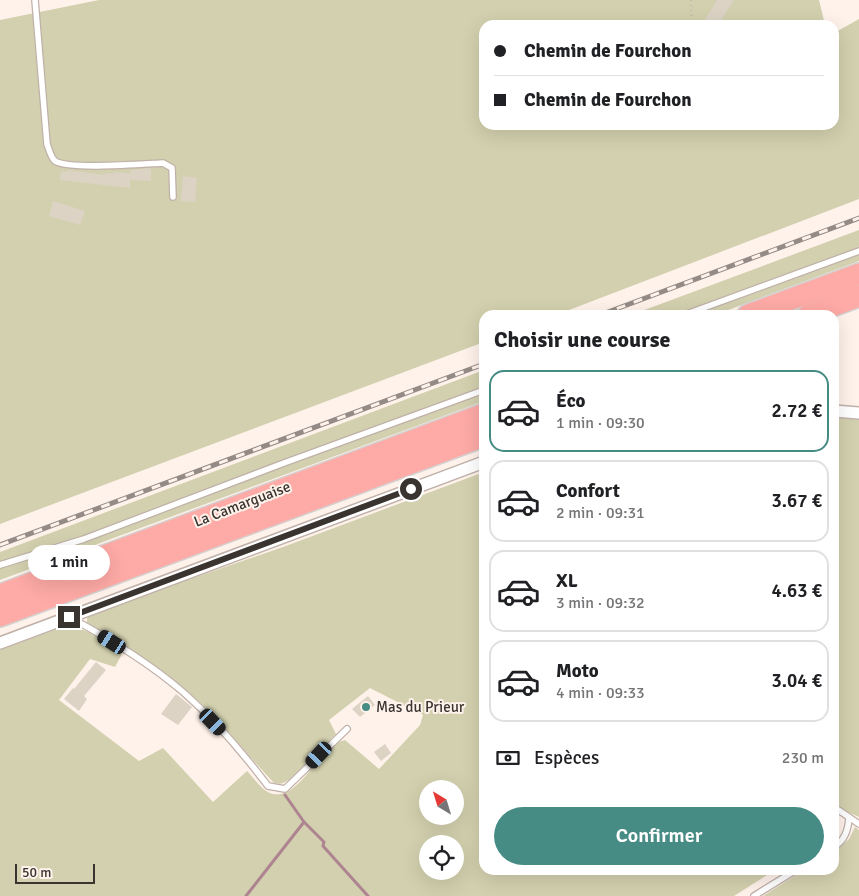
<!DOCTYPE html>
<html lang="fr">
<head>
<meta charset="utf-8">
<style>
	body { margin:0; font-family:Signika,sans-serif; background:#f6f6f6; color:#202124; height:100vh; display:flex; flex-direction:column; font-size:19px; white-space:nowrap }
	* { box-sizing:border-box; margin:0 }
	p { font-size:16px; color:#757577 }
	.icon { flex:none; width:28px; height:28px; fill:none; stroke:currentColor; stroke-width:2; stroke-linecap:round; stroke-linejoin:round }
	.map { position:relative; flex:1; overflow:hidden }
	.sheet { position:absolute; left:479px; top:310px; width:360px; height:565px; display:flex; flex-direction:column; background:#fff; border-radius:15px; box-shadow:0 5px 20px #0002 }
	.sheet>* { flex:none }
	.guide { position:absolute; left:479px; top:20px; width:360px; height:110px; border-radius:15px; box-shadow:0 5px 20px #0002; display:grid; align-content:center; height:110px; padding:0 15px; background:#fff }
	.needle { width:32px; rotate:322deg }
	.buttons { position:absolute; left:419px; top:780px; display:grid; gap:10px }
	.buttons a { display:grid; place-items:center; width:45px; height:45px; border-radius:50%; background:#fff; box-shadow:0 5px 20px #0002; font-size:25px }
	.scale { position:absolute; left:15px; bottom:12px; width:80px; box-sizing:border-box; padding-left:5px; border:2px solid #3a3430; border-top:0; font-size:14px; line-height:18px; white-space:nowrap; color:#3a3430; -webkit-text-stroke:4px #fff2eb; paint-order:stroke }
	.end { position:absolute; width:22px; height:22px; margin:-11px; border:6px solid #3a3430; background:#fff; box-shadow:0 0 0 2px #fff }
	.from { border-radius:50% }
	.bubble { position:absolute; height:35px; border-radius:18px; background:#fff; box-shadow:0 5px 20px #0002; font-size:16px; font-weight:600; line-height:35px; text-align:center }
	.car { position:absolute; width:15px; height:30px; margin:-15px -8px; border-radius:6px; box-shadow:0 0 4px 1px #0007; background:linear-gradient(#222 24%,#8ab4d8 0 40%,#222 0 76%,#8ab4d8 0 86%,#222 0) }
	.guide b { display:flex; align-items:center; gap:18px; height:48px; font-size:19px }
	.guide b+b { border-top:1px solid #e0e0e0 }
	.guide i { width:12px; height:12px; background:#202124 }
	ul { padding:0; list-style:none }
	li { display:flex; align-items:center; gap:15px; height:82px; margin:0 10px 8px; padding:0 5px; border:2px solid #e0e0e0; border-radius:15px }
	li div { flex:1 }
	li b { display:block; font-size:19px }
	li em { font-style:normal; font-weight:600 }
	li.current { border-color:#468c85 }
	li>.icon { width:45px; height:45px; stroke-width:1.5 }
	h2 { padding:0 15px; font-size:22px; line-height:60px }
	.pay { display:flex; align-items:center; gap:12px; height:55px; padding:0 15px; font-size:19px }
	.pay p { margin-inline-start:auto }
	.primary-button { display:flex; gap:10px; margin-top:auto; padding:10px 15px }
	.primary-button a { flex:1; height:58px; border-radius:30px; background:#468c85; color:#fff; font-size:20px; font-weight:600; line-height:58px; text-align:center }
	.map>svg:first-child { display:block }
	.green { fill:#d2d0ae; fill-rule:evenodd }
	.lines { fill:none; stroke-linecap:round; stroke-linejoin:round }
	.stream { stroke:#ae8491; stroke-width:3 }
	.building { fill:#dcd3c5 }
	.lane-casing { stroke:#c0b1a9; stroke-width:8 }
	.street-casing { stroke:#c0b1a9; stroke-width:14 }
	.highway-casing { stroke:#d4d2d1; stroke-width:24 }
	.path { stroke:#c2b7b1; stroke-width:2; stroke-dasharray:1 4; stroke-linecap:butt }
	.lane { stroke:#fff; stroke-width:5.5 }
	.street { stroke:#fff; stroke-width:11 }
	.highway { stroke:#feaaa6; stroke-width:21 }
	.rail-casing { stroke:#948b86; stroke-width:5 }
	.rail { stroke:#fff2eb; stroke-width:3; stroke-dasharray:9; stroke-linecap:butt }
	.route { stroke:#3a3430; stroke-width:6 }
	.poi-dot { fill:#468c85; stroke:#fff2eb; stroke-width:2 }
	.labels { text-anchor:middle; stroke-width:4; stroke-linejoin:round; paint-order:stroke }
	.street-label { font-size:15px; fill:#3a3430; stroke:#fff2eb }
	.poi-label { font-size:15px; fill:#3a3430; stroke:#fff2eb; text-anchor:start }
</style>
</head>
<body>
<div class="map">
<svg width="859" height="896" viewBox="0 0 859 896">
	<rect width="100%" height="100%" fill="#fff2eb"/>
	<!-- green -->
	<g class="green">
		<polygon points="99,0 819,0 825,25 484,25 484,125 834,125 834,33 859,19 859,199 556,315 484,315 484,342 0,524 0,20"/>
		<polygon points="859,230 859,261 728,310 715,315 631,315"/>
		<polygon points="484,370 484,401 0,580 0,552"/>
		<polygon points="834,417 859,420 859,817 841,809 834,803"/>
		<path d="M 484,472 L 484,870 L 775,870 L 734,896 L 0,896 L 0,650 L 62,627 C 85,625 105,642 122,654 L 115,667 L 90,659 L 59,700 L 139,761 L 163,748 L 213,802 L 247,771 C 254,778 263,792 273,794 C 301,799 319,746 345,740 L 379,769 L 420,725 L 423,715 L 370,688 L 329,720 L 336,734 L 290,779 C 284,783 281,785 274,783 C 249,757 227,728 201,703 C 167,671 128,647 87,624 L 87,619 L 89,614 L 283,547 ZM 428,789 L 455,789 L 455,816 L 428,816 ZM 428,844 L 455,844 L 455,871 L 428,871 Z"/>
		<polygon points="855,827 859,830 859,896 763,896 804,870 834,870 834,852 849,839"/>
	</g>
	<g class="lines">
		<!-- stream -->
		<g class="stream">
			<polyline points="285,795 304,822 324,842 323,846 368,896"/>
			<polyline points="246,896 304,822"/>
		</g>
	</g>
	<!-- building -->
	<g class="building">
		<polygon points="717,0 734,0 718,25 711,25 704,21"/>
		<polygon points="151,168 151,181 130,180 131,170"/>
		<polygon points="67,170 105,175 105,173 113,174 114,172 130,173 130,188 60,180 61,171 66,172"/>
		<polygon points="183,176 197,178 195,202 181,201"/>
		<polygon points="53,201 85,211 80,225 49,216"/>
		<polygon points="96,662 106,670 84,696 87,699 79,711 64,699 73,688 74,689"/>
		<polygon points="176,694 192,707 178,725 161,714"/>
		<polygon points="368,696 375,705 360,717 352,709"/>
		<polygon points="385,744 391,753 381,761 374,752"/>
	</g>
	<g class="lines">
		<!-- lane casing -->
		<g class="lane-casing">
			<g id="lane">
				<path d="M 35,0 L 47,144 C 49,149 51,158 55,161 C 68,170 143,164 163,163 L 172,168 L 173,197"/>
				<polyline points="684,315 859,251"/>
				<polyline points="0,565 84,539 284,463 484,390"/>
				<path d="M 71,618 C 110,639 149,663 183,692 C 215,720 243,753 268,786 L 285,789 L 347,729"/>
				<polyline points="834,807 859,824"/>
				<path d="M 834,847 C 845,840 848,830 849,818"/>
				<polyline points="754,896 796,870"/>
			</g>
		</g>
		<!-- street casing -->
		<g class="street-casing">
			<g id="street">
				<polyline points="834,411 859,413"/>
				<polyline points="0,643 484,462"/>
			</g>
		</g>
		<!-- highway casing -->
		<g class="highway-casing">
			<g id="highway">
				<polyline points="748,315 859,274"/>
				<polyline points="808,315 859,296"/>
				<polyline points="0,595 484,414"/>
				<polyline points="0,616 484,436"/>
			</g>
		</g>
		<!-- path -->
		<g class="path">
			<polyline points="691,0 692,25"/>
			<polyline points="742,25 746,21"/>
		</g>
		<!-- lane -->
		<use href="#lane" class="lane"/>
		<!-- street -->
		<use href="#street" class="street"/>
		<!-- highway -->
		<use href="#highway" class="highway"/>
		<!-- rail casing -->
		<g class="rail-casing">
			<g id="rail">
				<polyline points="600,315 859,218"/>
				<polyline points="0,545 484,364"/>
			</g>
		</g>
		<!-- rail -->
		<use href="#rail" class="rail"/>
	</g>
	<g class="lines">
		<!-- route -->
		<polyline class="route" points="69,617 411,489"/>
	</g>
	<!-- markers -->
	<circle class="poi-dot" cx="366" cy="707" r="5"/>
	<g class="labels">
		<!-- street labels -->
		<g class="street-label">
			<text transform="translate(242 504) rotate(-21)" y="5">La Camarguaise</text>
		</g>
		<!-- poi labels -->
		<g class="poi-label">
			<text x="376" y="712">Mas du Prieur</text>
		</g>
	</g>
</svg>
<div class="buttons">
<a><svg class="needle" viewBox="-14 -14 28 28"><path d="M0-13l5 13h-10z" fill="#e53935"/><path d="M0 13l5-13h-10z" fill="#757577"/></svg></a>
<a><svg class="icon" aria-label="locate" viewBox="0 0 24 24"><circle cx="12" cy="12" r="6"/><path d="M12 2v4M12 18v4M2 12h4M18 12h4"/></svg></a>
</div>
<div class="scale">50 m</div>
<i class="end from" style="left:411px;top:489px"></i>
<i class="end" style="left:69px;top:617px"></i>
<div class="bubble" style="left:28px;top:545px;width:82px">1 min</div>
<i class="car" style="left:112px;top:642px;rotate:302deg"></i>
<i class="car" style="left:213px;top:722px;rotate:136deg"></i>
<i class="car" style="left:319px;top:755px;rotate:223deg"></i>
<div class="guide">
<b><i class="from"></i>Chemin de Fourchon</b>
<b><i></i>Chemin de Fourchon</b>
</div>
<section class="sheet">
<h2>Choisir une course</h2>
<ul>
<li class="current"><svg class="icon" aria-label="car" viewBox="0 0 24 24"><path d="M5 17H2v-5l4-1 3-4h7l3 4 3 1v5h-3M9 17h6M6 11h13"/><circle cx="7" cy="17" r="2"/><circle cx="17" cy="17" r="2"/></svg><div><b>Éco</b><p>1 min · 09:30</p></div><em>2.72 €</em></li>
<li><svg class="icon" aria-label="car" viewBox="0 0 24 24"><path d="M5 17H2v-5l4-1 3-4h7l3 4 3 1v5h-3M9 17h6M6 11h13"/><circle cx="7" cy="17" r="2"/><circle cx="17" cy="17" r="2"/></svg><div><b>Confort</b><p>2 min · 09:31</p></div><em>3.67 €</em></li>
<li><svg class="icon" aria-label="car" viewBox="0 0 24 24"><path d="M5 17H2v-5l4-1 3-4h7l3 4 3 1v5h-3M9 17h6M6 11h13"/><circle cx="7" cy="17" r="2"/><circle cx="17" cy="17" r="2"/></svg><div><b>XL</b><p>3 min · 09:32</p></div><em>4.63 €</em></li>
<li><svg class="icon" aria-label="car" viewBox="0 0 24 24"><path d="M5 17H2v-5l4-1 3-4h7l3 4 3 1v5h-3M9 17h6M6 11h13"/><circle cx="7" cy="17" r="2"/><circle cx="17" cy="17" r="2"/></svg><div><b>Moto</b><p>4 min · 09:33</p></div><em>3.04 €</em></li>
</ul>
<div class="pay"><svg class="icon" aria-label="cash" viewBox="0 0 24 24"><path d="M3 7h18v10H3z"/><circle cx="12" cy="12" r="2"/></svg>Espèces<p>230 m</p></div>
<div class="primary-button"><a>Confirmer</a></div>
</section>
</div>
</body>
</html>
